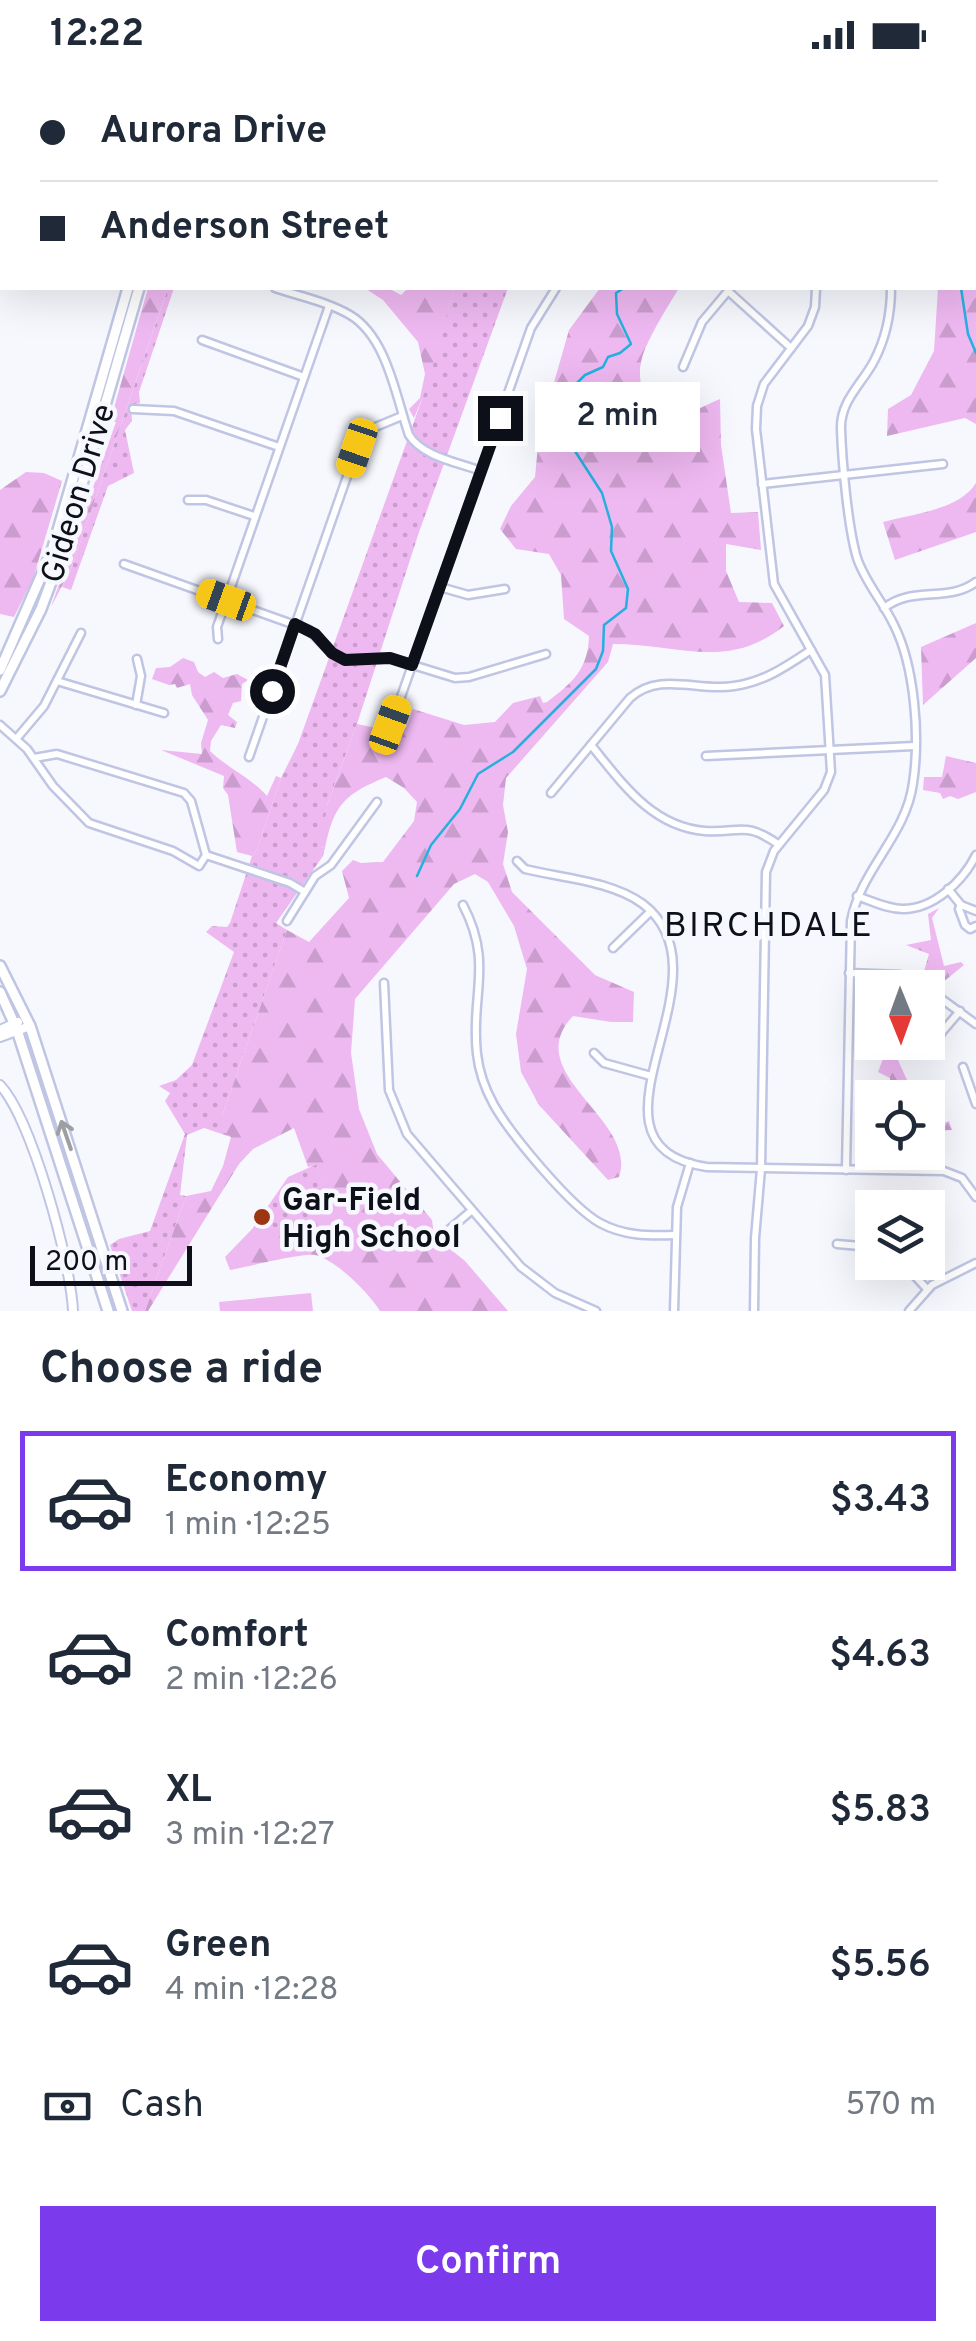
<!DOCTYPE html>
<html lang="en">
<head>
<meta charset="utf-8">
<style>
	body { margin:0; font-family:Overpass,sans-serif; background:#f6f6f7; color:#1f2937; height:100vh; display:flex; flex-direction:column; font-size:38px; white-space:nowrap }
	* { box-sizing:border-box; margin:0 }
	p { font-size:32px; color:#747a83 }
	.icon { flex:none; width:55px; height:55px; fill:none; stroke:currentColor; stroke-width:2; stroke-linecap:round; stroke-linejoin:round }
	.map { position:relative; height:1241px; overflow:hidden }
	.panel { display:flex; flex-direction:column; background:#fff; flex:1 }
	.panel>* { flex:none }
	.hud { position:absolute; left:0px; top:0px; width:978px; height:220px; box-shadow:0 10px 40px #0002; display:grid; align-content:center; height:220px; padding:0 40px; background:#fff }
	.needle { width:65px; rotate:179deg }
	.controls { position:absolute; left:855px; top:900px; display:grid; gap:20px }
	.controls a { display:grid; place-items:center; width:90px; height:90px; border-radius:0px; background:#fff; box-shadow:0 10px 40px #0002; font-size:50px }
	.scale { position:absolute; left:30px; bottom:25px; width:162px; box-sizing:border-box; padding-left:10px; border:5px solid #0d0f19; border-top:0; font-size:28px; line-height:35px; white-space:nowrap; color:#0d0f19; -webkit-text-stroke:8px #f6f8fe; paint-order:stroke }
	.end { position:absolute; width:45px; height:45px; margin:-22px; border:12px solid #0d0f19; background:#fff; box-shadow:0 0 0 5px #fff }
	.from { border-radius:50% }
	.bubble { position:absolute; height:70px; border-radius:0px; background:#fff; box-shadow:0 10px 40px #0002; font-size:32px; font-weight:600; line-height:70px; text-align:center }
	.car { position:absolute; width:30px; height:60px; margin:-30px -15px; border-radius:12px; box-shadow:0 0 8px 2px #0007; background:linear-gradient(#f5c518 24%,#345 0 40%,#f5c518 0 76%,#345 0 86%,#f5c518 0) }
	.hud b { display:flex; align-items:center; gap:35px; height:95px; font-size:38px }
	.hud b+b { border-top:2px solid #e0e1e3 }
	.hud i { width:25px; height:25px; background:#1f2937 }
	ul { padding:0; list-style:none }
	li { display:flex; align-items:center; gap:30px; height:140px; margin:0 20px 15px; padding:0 20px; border:5px solid transparent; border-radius:0px }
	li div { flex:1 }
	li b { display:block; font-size:38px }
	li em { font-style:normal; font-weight:600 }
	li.on { border-color:#7c3aed }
	li>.icon { width:90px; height:90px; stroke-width:1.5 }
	h2 { padding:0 40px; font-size:45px; line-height:120px }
	.pay { display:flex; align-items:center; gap:25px; height:110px; padding:0 40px; font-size:38px }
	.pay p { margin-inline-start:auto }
	.action { display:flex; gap:20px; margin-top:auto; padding:20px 40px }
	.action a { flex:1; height:115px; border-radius:0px; background:#7c3aed; color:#fff; font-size:40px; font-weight:600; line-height:115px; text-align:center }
	.status { display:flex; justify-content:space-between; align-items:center; height:70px; padding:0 50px; background:#fff; direction:ltr }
	.status svg { height:28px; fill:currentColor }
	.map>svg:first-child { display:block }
	.grass { fill:url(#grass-dots) }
	.forest { fill:url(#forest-firs) }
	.pitch { fill:#eeb8f1 }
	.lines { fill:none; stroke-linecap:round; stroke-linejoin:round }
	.stream { stroke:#25b0df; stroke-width:2.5 }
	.minor-casing { stroke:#bfc5e3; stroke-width:11 }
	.tertiary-casing { stroke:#bfc5e3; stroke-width:12 }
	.secondary-casing { stroke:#bfc5e3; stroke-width:14 }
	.minor { stroke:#fff; stroke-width:6 }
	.tertiary { stroke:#fff; stroke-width:8 }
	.secondary { stroke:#fff; stroke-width:9 }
	.oneway { stroke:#9e9fa3 }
	.route { stroke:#0d0f19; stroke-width:12 }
	.poi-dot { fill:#9c3511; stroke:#f6f8fe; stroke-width:4 }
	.labels { text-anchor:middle; stroke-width:9; stroke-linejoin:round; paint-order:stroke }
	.street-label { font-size:32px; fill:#0d0f19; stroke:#f6f8fe }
	.poi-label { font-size:32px; font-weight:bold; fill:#0d0f19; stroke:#f6f8fe; text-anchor:start }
	.neighbourhood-label { font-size:35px; letter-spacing:2.5px; fill:#0d0f19; stroke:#f6f8fe }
</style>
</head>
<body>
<div class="status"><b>12:22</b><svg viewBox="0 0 49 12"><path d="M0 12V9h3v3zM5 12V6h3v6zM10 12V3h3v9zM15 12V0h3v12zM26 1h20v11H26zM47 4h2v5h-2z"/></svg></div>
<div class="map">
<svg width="976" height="1241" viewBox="0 0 976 1241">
	<defs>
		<pattern id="grass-dots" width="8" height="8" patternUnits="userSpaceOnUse" patternTransform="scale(2.5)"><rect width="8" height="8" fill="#eeb8f1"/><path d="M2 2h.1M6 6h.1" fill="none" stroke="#cb9dce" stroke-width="1.8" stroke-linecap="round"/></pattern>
		<pattern id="forest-firs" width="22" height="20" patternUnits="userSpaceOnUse" patternTransform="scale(2.5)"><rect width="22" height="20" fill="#eeb8f1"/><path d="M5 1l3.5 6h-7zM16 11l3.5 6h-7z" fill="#cb9dce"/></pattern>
	</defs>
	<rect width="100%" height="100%" fill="#f6f8fe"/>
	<!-- grass -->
	<g class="grass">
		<polygon points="168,218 174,218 139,322 140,333 131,335 132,351 125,360 134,403 108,416 71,520 62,517 71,499"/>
		<polygon points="454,218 508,218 419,462 357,654 328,732 321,777 325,778 323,786 276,853 287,860 222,1046 226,1048 231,1067 204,1058 187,1065 180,1125 186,1126 145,1241 132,1241 110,1175 119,1169 150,1161 185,1064 165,1031 170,1023 159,1016 176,1010 192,995 234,882 206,862 212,856 227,857 230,853 252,786 257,780 281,708 298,674 421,332"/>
		<polygon points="317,1094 327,1132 319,1168 309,1168 298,1156 253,1158 288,1107"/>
	</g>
	<!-- forest -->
	<g class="forest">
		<polygon points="976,4 976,354 965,348 887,366 888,339 911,325 934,281 938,218 975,218"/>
		<polygon points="148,218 168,218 71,499 51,537 116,352 110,352"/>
		<polygon points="376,218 388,218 401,225 408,218 454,218 427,317 414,348 409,339 420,328 425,304 418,272 383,230 366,219"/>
		<path d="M 600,218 L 679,218 C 667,238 654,258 645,279 C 630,315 649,350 691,341 C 700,339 710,333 720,329 L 721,375 L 731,443 L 758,442 L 761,480 L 726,474 L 726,501 L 739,532 L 772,533 L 784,556 C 727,601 679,574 613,574 L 608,592 L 506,708 L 503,735 L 508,762 L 503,794 L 512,822 L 595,905 L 634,922 L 633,952 L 611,952 L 573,946 C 518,1004 639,1049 619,1107 L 608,1110 L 539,1035 L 521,1002 L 516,964 L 527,899 L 514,856 L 488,812 L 475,804 L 454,814 L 355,929 L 351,983 L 359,1039 L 377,1084 L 432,1150 L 434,1166 L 465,1191 L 508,1241 L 380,1241 C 370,1224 335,1189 315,1185 C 301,1183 247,1197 230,1200 L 225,1187 L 253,1158 L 298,1156 L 309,1168 L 319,1168 L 319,1133 L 326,1131 L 317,1095 L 308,1097 L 294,1058 L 253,1079 L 239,1094 L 148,1241 L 145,1241 L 186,1126 L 211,1121 L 223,1096 L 231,1067 L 222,1061 L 226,1049 L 222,1046 L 287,860 L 309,872 L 349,828 L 342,801 L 353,790 L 361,793 L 383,792 L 414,751 L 417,732 L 404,718 L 386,707 C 345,724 334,734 325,778 L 320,777 L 328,732 L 357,654 L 394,662 L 406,658 L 413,639 L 464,655 L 495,652 L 513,633 L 540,626 L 543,633 L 547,632 C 572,613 588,600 589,566 L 564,549 L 561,505 L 549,484 L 516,479 L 500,459 L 511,436 L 535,407 L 539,365 L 569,260 Z"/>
		<polygon points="26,402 44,403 62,411 33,509 14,547 0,544 0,420"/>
		<path d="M 976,413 L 976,462 L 895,490 L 883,452 C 913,444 959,440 976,413 Z"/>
		<polygon points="976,553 976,588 923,635 921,577"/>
		<path d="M 183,588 L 194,592 L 198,602 L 205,607 L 214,602 L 223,608 L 237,604 L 248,610 L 242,614 L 241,631 L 233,633 L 228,645 L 237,652 L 235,658 L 221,655 L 211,671 L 210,681 C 229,699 250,707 267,726 L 276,706 L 281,708 L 257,780 L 252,786 L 237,782 L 228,725 L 223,718 L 224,706 L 161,680 L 202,684 L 201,673 L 208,650 L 192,625 L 190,614 L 177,618 L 175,614 L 169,615 L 152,609 L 156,598 L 170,597 Z"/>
		<polygon points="946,686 976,693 976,722 958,729 950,726 943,729 940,723 923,720 924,707 942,707"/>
		<polygon points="939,838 932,848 944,896 961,892 964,895 937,917 925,909 924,901 929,884 906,875 931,870 928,844"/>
		<polygon points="889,973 893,973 891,975 899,986 897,988 907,1010 926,1024 935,1022 934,1044 942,1054 949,1051 952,1060 928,1061 928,1028 889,1027 890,1008 878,1002"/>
	</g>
	<!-- pitch -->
	<polygon class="pitch" points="311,1223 313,1241 220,1241 219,1232"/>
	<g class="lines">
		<!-- stream -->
		<g class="stream">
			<polyline points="601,0 603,2"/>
			<polyline points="906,0 908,2"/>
			<polyline points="961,218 968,264 976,283"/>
			<polyline points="417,806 431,775 460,739 478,704 513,682 596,599 603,581 604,555 626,538 628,519 611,481 612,457 602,423 573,378 576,354 573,317 585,305 603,297 608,287 620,283 631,274 617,244 616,223 624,218"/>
		</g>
		<!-- minor casing -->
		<g class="minor-casing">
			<g id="minor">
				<polyline points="426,0 427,2"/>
				<polyline points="707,0 707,2"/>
				<polyline points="759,2 759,0"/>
				<path d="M 275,218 C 299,226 328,232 350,245 C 387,267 396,327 409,365 C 423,387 457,392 481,401"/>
				<polyline points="728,221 791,278"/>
				<polyline points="202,270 304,307"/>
				<polyline points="683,297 702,252 728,221"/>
				<polyline points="133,339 174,341 279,377"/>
				<polyline points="762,414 943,394"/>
				<polyline points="188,430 206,430 254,446"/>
				<polyline points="124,494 309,560 332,583 344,589 390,588 455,608 469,607 546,584"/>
				<polyline points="440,517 468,525 505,519"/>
				<path d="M 884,538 C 913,515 948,533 976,512"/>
				<polyline points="218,569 217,557 329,236"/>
				<polyline points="57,611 164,643"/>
				<polyline points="136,635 141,606 137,589"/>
				<polyline points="0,655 27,679 53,716 89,753 173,781 199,796 206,785"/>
				<polyline points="391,655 531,258 556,218"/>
				<polyline points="17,668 44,636 81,563"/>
				<path d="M 591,675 C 622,713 652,757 705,761 C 742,763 744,751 778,774"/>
				<polyline points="706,686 914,676"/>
				<polyline points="249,687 357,378 373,358 402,346"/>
				<polyline points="34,688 57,684 184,723 191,731 206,785"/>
				<path d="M 551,723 L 630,628 C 660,601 698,622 734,616 C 764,612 787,596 811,580"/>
				<polyline points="206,785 290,813 305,822"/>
				<path d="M 517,791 L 525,799 C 562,808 612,811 643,834 C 738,907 564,1075 707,1097 L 944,1101 L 962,1108 L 976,1127"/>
				<polyline points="948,819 961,835 976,841"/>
				<path d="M 857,826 C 872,831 887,839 903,839 C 934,839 963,811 976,785"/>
				<path d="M 463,835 C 494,894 470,926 477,984 C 479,1002 485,1019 494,1035 C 511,1065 571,1137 600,1153 C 624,1166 648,1166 675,1165"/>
				<polyline points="961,835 959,839 965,855 970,859 976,856"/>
				<polyline points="287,851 315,806 331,795 377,732"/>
				<polyline points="613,878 651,841"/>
				<polyline points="849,903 900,905 926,918"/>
				<polyline points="384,913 389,1020 407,1064 521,1197 555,1223 596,1241"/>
				<polyline points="928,919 976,954"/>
				<polyline points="928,966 941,964"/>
				<polyline points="923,972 930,976 960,941"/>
				<polyline points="594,983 604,993 651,1006"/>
				<polyline points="963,997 976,1034"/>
				<path d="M 846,1100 L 851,851 C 861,799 906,766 913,713 C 920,667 915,597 894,555 C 883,532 865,512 857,488 C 848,458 842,391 841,359 C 840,331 862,314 874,291 C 886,268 891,243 891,218"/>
				<polyline points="444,1164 471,1141"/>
				<polyline points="837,1174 872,1177"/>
				<polyline points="902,1192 927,1219"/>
				<polyline points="674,1241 677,1137 690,1093"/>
				<polyline points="754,1241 755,1168 761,1099 766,802 774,781 824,720 831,702 825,605 774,514 756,359 757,336 764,314 808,256 815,237 816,218"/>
				<polyline points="909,1241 932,1215 976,1193"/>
			</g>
		</g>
		<!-- tertiary casing -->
		<g class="tertiary-casing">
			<g id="tertiary">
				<polyline points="0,960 18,952"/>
				<polyline points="0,967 30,956"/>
				<path d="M 0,1015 C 32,1049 71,1193 73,1241"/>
			</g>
		</g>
		<!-- secondary casing -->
		<g class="secondary-casing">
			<g id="secondary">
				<polyline points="218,2 219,0"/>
				<polyline points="229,2 229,0"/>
				<polyline points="0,600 52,481 128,218"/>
				<polyline points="0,621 41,539 63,480 139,218"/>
				<polyline points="0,896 30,956 122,1241"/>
				<polyline points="0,922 17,960 108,1241"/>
			</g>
		</g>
		<!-- minor -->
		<use href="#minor" class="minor"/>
		<!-- tertiary -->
		<use href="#tertiary" class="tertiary"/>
		<!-- secondary -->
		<use href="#secondary" class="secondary"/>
	</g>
	<!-- one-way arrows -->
	<defs><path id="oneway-shaft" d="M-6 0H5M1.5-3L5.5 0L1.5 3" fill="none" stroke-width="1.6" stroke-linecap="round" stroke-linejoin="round" transform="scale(2.5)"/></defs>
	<use class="oneway" href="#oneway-shaft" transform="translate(66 1065) rotate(-109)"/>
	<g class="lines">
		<!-- route -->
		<polyline class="route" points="272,621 295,554 315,564 332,583 345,590 390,588 412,595 500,348"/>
	</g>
	<!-- markers -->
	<circle class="poi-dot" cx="262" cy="1147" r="10"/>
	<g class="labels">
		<!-- street labels -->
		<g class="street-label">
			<text transform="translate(77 423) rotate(-73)" y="11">Gideon Drive</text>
		</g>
		<!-- poi labels -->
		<g class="poi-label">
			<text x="282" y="1140">Gar-Field<tspan x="282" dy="37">High School</tspan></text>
		</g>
		<!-- neighbourhood labels -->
		<g class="neighbourhood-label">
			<text x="769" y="866">BIRCHDALE</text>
		</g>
	</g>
</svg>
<div class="controls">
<a><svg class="needle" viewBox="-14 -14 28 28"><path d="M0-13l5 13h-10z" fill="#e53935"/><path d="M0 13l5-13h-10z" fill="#747a83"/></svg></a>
<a><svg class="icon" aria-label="locate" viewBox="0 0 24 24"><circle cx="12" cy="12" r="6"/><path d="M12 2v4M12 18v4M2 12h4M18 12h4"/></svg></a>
<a><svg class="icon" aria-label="layers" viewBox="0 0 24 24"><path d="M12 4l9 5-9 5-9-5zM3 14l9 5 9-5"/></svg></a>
</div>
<div class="scale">200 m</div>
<i class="end from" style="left:272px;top:621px"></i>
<i class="end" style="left:500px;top:348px"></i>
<div class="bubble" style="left:535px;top:312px;width:165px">2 min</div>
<i class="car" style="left:357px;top:378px;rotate:199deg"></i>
<i class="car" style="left:226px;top:530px;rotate:290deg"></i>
<i class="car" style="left:390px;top:655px;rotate:20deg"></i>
<div class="hud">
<b><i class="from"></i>Aurora Drive</b>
<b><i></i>Anderson Street</b>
</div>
</div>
<section class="panel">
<h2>Choose a ride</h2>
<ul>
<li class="on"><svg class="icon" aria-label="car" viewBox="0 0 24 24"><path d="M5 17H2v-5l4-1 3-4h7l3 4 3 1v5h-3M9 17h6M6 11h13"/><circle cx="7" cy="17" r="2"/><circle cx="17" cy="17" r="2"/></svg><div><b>Economy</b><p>1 min · 12:25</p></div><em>$3.43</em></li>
<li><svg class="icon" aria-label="car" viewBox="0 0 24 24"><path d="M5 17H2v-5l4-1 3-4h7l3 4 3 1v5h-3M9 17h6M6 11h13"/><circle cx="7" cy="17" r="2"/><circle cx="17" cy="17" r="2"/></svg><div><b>Comfort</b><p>2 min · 12:26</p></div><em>$4.63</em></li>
<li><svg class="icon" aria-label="car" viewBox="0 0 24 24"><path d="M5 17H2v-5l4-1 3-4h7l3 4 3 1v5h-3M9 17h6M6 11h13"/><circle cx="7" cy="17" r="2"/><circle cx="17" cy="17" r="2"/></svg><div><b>XL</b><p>3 min · 12:27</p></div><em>$5.83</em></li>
<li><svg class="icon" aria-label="car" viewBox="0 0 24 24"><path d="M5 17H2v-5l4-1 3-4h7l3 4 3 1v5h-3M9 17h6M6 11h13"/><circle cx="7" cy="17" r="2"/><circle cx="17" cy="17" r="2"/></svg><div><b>Green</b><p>4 min · 12:28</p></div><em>$5.56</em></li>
</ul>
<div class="pay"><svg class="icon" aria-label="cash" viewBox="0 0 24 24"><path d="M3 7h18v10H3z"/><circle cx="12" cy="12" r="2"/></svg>Cash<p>570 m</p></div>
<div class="action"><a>Confirm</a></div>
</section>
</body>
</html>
